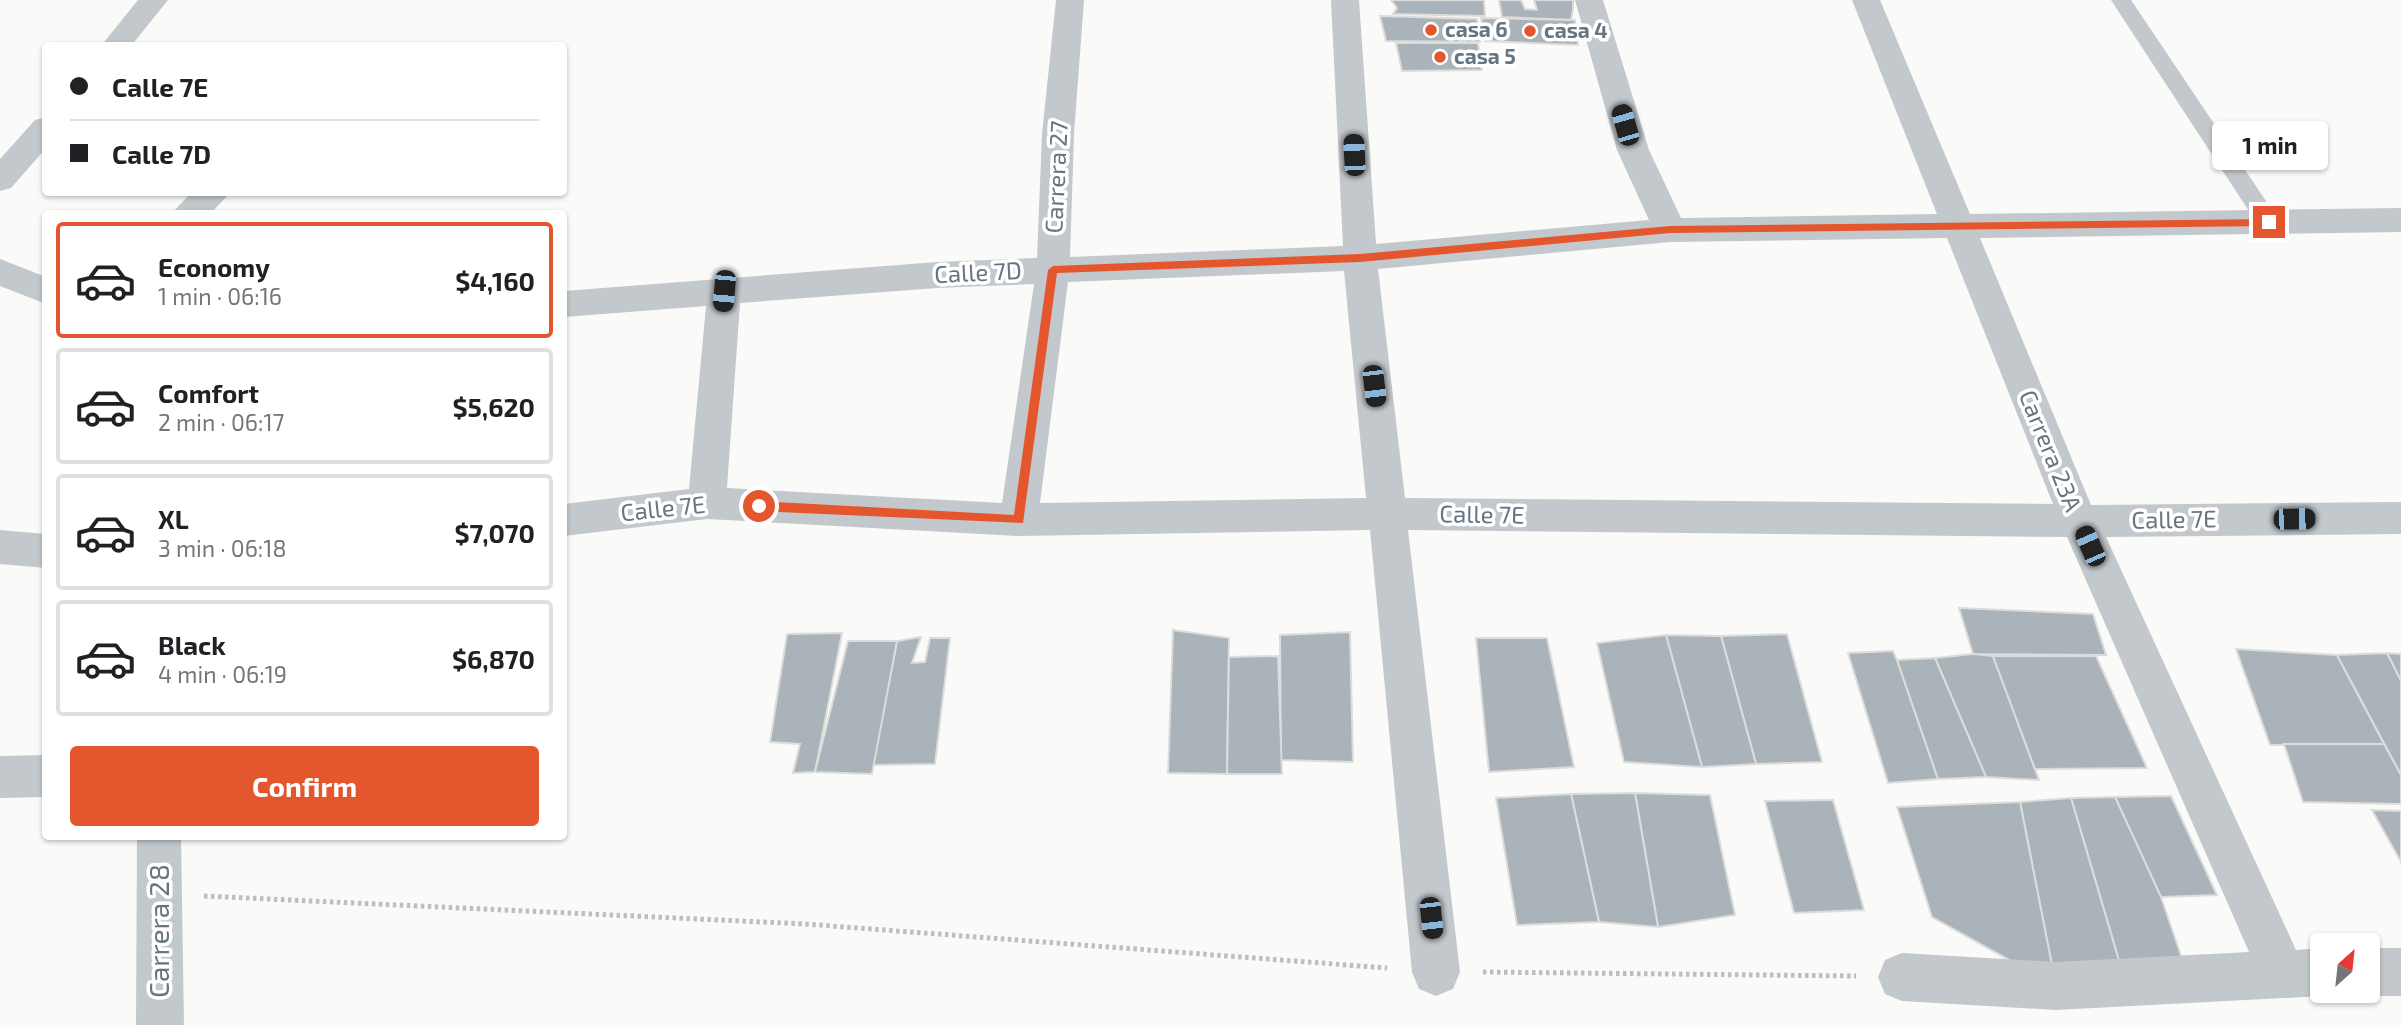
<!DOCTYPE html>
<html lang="en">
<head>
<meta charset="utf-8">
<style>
	body { margin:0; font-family:"Exo 2",sans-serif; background:#f2f2f2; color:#202124; height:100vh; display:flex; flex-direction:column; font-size:26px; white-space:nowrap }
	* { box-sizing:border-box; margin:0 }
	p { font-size:23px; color:#757577 }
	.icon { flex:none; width:38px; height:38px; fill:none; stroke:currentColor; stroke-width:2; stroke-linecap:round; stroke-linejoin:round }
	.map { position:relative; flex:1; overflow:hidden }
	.sheet { position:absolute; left:42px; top:210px; width:525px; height:630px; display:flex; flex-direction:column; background:#fff; border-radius:7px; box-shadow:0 2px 5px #0004 }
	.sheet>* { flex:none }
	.guide { position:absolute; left:42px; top:42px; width:525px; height:154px; border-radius:7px; box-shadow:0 2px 5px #0004; display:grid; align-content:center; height:154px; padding:0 28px; background:#fff }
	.needle { width:46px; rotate:27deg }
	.buttons { position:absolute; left:2310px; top:933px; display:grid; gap:14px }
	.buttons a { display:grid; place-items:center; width:70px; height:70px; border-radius:7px; background:#fff; box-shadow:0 2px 5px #0004; font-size:35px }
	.end { position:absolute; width:32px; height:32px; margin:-16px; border:9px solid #e4572e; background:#fff; box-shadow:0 0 0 4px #fff }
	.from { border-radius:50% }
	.bubble { position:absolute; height:49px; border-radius:7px; background:#fff; box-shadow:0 2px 5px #0004; font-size:23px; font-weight:700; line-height:49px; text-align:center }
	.car { position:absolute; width:21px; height:42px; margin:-21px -10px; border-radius:9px; box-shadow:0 0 5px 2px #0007; background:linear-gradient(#222 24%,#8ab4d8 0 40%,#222 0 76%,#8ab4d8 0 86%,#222 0) }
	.guide b { display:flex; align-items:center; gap:24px; height:66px; font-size:26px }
	.guide b+b { border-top:2px solid #e0e0e0 }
	.guide i { width:18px; height:18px; background:#202124 }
	ul { padding:12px 0 0; list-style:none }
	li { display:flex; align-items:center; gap:21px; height:116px; margin:0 14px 10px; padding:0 14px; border:4px solid #e0e0e0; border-radius:7px }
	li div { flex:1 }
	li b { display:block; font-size:26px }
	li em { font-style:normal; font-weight:700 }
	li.selected { border-color:#e4572e }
	li>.icon { width:63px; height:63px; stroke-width:1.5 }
	.cta { display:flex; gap:14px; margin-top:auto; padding:14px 28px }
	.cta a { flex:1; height:80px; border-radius:7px; background:#e4572e; color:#fff; font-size:28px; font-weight:700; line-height:80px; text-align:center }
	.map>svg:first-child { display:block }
	.building { fill:#aab3b9; stroke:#dcdcda; stroke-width:2 }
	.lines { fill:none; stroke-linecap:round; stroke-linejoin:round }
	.path { stroke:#bbbfc2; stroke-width:5; stroke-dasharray:3.5 3.5; stroke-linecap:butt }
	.service { fill:#c3c8cc; fill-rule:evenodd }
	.minor { fill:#c3c8cc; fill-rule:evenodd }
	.route { fill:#e4572e }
	.poi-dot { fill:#e4572e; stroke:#fff; stroke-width:2.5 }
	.labels { text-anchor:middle; stroke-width:7; stroke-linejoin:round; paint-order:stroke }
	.far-poi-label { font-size:21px; font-weight:bold; fill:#657683; stroke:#fff; text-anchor:start }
	.street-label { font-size:24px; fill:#657683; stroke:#fff }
	.near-street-label { font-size:28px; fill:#657683; stroke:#fff }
</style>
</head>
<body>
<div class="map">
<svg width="2401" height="1025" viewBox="0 0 2401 1025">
	<rect width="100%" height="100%" fill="#fafaf8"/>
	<!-- building -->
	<g class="building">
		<polygon points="1391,0 1484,0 1485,16 1393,14 1397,8"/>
		<polygon points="1499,0 1521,0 1525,9 1537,10 1534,0 1573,0 1573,10 1571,20 1502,17"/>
		<polygon points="1380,16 1477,19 1480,42 1386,41"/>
		<polygon points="1481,18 1575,20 1578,45 1485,41"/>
		<polygon points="1396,43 1478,43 1482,70 1402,71"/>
		<polygon points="1959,608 2093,614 2106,655 1973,654"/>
		<polygon points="1173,630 1229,638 1227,774 1168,773"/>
		<polygon points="1350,632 1353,762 1281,760 1280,635"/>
		<polygon points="842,633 815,772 793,773 800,744 770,742 787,634"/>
		<polygon points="1787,634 1822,762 1756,764 1721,636"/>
		<polygon points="1666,635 1721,636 1756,764 1702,767"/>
		<polygon points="1666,635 1702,767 1624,762 1597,643"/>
		<polygon points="921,637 912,663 925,662 930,638 950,638 935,764 873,765 897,641"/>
		<polygon points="1476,638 1547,638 1574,767 1489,772"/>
		<polygon points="848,641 897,641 872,774 815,772"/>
		<polygon points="2236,649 2337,655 2384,744 2270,745"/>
		<polygon points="1893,651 1897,660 1938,779 1888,783 1848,653"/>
		<polygon points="2387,653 2401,654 2401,681"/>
		<polygon points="2387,653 2401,681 2401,775 2337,655"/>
		<polygon points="1973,654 1993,656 2039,780 1986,777 1935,658"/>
		<polygon points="1278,656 1282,774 1227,774 1229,657"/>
		<polygon points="1993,656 2096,656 2147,768 2035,769"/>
		<polygon points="1935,658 1986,777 1938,779 1897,660"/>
		<polygon points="2284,744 2384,744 2401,775 2401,804 2303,802"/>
		<polygon points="1635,793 1710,795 1735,915 1658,927"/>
		<polygon points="1635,793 1658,927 1599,922 1571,794"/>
		<polygon points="1571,794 1599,922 1517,925 1496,798"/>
		<polygon points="2171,796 2217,895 2161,897 2115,797"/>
		<polygon points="2115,797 2161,897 2189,979 2125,981 2071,798"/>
		<polygon points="2071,798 2125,981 2056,986 2020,802"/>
		<polygon points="1833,800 1864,910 1794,913 1765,801"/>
		<polygon points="2020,802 2056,986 1932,917 1897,807"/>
		<polygon points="2372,810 2401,811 2401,862"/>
	</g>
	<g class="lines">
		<!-- path -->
		<g class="path">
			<polyline points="204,896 805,924 1387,968"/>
			<polyline points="1483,972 1856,976"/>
		</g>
		<!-- service -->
		<polygon class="service" points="2111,0 2131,0 2276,216 2280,222 2276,228 2268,231 2260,228"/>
		<!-- minor -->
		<g class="minor">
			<polygon points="138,0 168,0 131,46 101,46"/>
			<path d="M 1056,0 L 1084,0 L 1074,134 L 1070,257 L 1343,246 L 1331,0 L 1359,0 L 1376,244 L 1649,220 L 1617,150 L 1575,0 L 1603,0 L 1649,150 L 1681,218 L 1937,214 L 1852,0 L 1880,0 L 1970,214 L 2401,208 L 2401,232 L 1980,238 L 2091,505 L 2401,502 L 2401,534 L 2106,537 L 2296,950 L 2322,948 L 2322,990 L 2334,990 L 2322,996 L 2056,1010 L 1902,1001 L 1885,994 L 1878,977 L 1885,960 L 1902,953 L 2056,962 L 2249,952 L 2067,537 L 1408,530 L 1460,972 L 1453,989 L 1436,996 L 1419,989 L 1412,972 L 1370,530 L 1019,536 L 707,519 L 564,536 L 564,504 L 689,489 L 706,306 L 564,317 L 564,291 L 937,262 L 1037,258 L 1042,134 ZM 1947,238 L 2053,504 L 1405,498 L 1378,269 L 1670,242 ZM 1344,271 L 1366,498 L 1040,503 L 1068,282 ZM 1034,284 L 1002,503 L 727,488 L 740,303 L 937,288 Z"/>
			<polygon points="46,117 46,148 11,188 0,191 0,159 35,120"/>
			<polygon points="192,192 231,192 210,214 171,214"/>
			<polygon points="0,259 46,277 46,304 0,286"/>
			<polygon points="0,530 46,534 46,568 0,564"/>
			<polygon points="46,755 46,797 0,798 0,756"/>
			<polygon points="137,836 181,836 184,1025 136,1025"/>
			<polygon points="2368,948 2401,948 2401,996 2368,996 2356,990 2368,990"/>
		</g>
	</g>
	<!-- route -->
	<polygon class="route" points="2269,219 2273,222 2269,226 1670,233 1360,262 1057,273 1023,523 759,511 753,506 759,501 1014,515 1048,270 1053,266 1360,254 1670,226"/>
	<!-- markers -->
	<g class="poi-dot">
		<circle cx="1431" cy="30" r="7"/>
		<circle cx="1530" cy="31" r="7"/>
		<circle cx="1440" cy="57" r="7"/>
	</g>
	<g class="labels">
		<!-- far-poi labels -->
		<g class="far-poi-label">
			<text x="1445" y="37">casa 6</text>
			<text x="1544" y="38">casa 4</text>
			<text x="1454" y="64">casa 5</text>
		</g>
		<!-- street labels -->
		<g class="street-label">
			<text transform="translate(1057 177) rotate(-87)" y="8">Carrera 27</text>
			<text transform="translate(978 273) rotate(-3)" y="8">Calle 7D</text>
			<text transform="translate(2050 451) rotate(68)" y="8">Carrera 23A</text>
			<text transform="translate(663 509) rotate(-6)" y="8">Calle 7E</text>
			<text transform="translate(1482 515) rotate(1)" y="8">Calle 7E</text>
			<text transform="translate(2174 520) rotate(-1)" y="8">Calle 7E</text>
		</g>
		<!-- near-street labels -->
		<g class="near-street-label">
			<text transform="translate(159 931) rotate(-90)" y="10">Carrera 28</text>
		</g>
	</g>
</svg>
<div class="buttons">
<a><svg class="needle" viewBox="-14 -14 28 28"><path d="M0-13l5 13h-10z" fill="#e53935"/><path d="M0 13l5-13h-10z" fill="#757577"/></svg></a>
</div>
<i class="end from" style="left:759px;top:506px"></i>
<i class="end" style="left:2269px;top:222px"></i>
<div class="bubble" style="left:2212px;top:121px;width:116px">1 min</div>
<i class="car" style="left:1625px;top:125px;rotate:344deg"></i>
<i class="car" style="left:1354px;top:155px;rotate:357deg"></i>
<i class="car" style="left:724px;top:291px;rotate:185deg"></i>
<i class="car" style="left:1374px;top:386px;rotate:173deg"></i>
<i class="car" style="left:2294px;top:519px;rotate:89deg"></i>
<i class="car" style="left:2090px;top:546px;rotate:336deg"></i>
<i class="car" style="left:1431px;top:918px;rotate:174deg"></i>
<div class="guide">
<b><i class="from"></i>Calle 7E</b>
<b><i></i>Calle 7D</b>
</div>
<section class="sheet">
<ul>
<li class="selected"><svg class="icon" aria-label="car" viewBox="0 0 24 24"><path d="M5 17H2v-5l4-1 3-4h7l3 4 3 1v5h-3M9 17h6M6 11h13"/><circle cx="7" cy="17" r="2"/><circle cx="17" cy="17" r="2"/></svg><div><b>Economy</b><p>1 min · 06:16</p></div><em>$4,160</em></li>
<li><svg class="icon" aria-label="car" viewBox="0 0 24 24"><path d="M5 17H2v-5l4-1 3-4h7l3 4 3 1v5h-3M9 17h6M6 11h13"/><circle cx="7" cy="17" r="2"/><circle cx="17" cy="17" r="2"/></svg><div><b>Comfort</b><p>2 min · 06:17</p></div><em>$5,620</em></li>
<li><svg class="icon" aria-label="car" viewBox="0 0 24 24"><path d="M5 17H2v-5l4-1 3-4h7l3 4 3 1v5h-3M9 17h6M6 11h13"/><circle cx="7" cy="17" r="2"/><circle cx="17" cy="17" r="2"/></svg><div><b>XL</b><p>3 min · 06:18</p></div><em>$7,070</em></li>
<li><svg class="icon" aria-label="car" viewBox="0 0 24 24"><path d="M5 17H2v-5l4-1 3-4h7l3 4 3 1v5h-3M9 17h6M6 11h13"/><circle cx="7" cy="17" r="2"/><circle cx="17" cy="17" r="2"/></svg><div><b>Black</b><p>4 min · 06:19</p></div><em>$6,870</em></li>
</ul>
<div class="cta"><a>Confirm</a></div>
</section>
</div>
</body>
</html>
